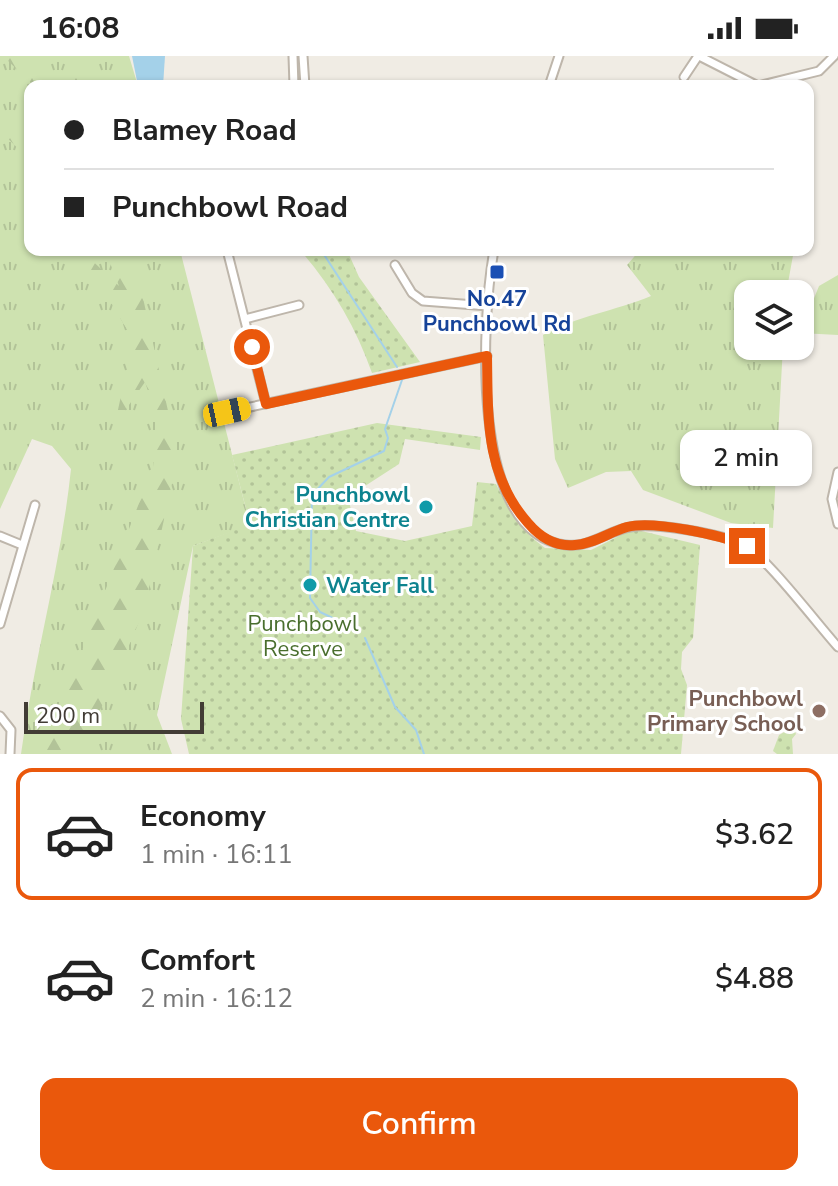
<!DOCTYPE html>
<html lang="en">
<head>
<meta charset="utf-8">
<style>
	body { margin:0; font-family:"Nunito Sans",sans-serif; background:#f6f6f6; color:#222; height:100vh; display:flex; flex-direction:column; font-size:30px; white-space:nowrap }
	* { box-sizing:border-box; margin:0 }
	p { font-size:26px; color:#767676 }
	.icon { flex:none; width:44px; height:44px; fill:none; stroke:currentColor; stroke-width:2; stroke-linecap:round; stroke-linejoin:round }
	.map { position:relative; height:698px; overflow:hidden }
	.side { display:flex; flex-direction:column; background:#fff; flex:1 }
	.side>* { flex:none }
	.hud { position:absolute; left:24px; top:24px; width:790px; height:176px; border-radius:16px; box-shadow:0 2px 6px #0004; display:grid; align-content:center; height:176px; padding:0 40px; background:#fff }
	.fabs { position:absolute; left:734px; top:224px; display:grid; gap:16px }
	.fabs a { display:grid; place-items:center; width:80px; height:80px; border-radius:16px; background:#fff; box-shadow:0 2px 6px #0004; font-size:40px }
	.scale { position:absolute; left:24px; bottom:20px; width:180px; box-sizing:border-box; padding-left:8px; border:4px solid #423c35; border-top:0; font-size:22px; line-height:28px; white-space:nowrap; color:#423c35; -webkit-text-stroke:6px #fff; paint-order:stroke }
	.end { position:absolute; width:36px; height:36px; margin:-18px; border:10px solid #ea580c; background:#fff; box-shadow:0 0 0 4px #fff }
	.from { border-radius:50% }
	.bubble { position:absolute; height:56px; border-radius:16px; background:#fff; box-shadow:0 2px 6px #0004; font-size:26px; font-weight:600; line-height:56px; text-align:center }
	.car { position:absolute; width:24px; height:48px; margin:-24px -12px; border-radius:10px; box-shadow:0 0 6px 2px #0007; background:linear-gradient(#f5c518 24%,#345 0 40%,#f5c518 0 76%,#345 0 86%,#f5c518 0) }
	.hud b { display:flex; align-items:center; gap:28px; height:76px; font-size:30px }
	.hud b+b { border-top:2px solid #e0e0e0 }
	.hud i { width:20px; height:20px; background:#222 }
	ul { padding:14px 0 0; list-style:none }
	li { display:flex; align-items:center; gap:24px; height:132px; margin:0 16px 12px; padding:0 24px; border:4px solid transparent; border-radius:16px }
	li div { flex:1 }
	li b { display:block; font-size:30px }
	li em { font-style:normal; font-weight:600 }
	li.active { border-color:#ea580c }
	li>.icon { width:72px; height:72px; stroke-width:1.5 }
	.cta { display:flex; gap:16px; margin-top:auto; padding:16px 40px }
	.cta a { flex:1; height:92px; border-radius:16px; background:#ea580c; color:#fff; font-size:32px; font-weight:600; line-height:92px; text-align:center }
	.status { display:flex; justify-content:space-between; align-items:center; height:56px; padding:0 40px; background:#fff; direction:ltr }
	.status svg { height:22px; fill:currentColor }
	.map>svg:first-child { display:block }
	.grass { fill:url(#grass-tufts) }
	.forest { fill:url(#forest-firs) }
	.park { fill:url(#park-dots) }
	.water { fill:#a4d1e9 }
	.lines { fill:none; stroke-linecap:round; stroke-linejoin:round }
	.stream { stroke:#a4d1e9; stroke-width:2 }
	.minor-casing { stroke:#beb6ab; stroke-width:11 }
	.minor { stroke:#fff; stroke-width:7 }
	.route { stroke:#ea580c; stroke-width:10 }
	.transit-dot { fill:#1a4fb4; stroke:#fff; stroke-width:3 }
	.culture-dot { fill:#0f9aa8; stroke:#fff; stroke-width:3 }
	.education-dot { fill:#8d6e63; stroke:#fff; stroke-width:3 }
	.labels { text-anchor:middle; stroke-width:6; stroke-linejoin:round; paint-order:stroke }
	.transit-label { font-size:22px; font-weight:bold; fill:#164399; stroke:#fff }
	.culture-label { font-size:22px; font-weight:bold; fill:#0d838f; stroke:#fff; text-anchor:end }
	.park-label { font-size:22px; fill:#496e2d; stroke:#fff }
	.education-label { font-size:22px; font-weight:bold; fill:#785e54; stroke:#fff; text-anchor:end }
</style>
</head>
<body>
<div class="status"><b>16:08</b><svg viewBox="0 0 49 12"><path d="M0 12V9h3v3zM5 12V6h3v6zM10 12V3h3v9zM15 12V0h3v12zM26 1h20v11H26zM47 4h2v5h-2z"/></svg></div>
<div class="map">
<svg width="838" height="698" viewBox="0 0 838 698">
	<defs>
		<pattern id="grass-tufts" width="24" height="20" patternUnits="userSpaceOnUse" patternTransform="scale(2)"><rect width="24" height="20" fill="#cee2b0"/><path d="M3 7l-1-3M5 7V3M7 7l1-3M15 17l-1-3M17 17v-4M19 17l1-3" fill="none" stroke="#b2c398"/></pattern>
		<pattern id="forest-firs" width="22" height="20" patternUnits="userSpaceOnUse" patternTransform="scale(2)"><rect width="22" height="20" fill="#cee2b0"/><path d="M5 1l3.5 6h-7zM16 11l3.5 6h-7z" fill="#b2c398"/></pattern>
		<pattern id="park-dots" width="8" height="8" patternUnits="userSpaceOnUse" patternTransform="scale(2)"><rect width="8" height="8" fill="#cee2b0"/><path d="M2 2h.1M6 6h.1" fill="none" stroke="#b2c398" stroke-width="1.8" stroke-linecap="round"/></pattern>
	</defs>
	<rect width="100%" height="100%" fill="#f0ece4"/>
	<!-- grass -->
	<g class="grass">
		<path d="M 0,0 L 129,0 L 138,30 L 30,30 L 30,194 L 180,194 L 250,469 L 193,490 L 157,659 L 172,698 L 21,698 C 34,602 61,509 71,413 L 52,390 L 32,383 L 0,453 Z"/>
		<path d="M 640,194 L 794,194 L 786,238 L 748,238 L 748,290 L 783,290 L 773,472 L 731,467 L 643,434 L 631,415 L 606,416 L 568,432 L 555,403 L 543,279 C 577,260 615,255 651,240 L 627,209 Z"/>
		<polygon points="838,219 838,279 800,277 819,230"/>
	</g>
	<!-- forest -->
	<g class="forest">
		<polygon points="3,0 24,0 54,30 34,30"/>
		<polygon points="64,0 74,0 82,30 75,30"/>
		<polygon points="0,58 30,81 30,104 0,75"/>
		<polygon points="68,194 81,194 119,230 105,194 120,194 139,224 178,400 144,554 108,639 76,698 42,698 153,411 157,362 145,326 122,359 107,405 133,284 99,226"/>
	</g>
	<!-- park -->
	<g class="park">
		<path d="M 300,194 L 347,194 L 359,221 L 420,306 L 372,317 C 356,271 332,231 300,194 Z"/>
		<polygon points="377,367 481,381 480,394 405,383 399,408 348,441 356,475 405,485 472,470 477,426 496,428 507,450 531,481 545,492 591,494 633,473 700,489 693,582 682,596 681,613 687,629 681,698 189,698 181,663 193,490 250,468 232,399"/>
		<polygon points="793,671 796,678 792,683 793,698 777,698 773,695 779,679"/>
	</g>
	<!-- water -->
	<polygon class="water" points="132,0 165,0 163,30 138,30"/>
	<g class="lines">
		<!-- stream -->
		<g class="stream">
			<polyline points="321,194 397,311"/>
			<polyline points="360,575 320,556 310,542 312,439 329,421 384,395 388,382 385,373 402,324"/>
			<polyline points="365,582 395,651 416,674 424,698"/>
		</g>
		<!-- minor casing -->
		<g class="minor-casing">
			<g id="minor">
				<polyline points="293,0 294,30"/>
				<polyline points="303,0 305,30"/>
				<polyline points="699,0 758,30 819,15 834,0"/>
				<polyline points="684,21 698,0"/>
				<polyline points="549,30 559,0"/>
				<polyline points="227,194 266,348"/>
				<path d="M 494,194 C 482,261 468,479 566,489 C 590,492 607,475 630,471 C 655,466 720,478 743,488 C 763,497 819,570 838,591"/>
				<polyline points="395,209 412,237 423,245 488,250"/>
				<polyline points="245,263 299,249"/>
				<polyline points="227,356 487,300"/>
				<polyline points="838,416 832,443 838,468"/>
				<polyline points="0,480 22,489"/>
				<polyline points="0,568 35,449"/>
				<polyline points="0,660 11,674 10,698"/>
			</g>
		</g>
		<!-- minor -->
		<use href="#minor" class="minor"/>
	</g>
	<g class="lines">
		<!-- route -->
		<path class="route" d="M 252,291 L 266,348 L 487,300 C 488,360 485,419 528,467 C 540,481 556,491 575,489 C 594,488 609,476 627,471 C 653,464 721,479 747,490"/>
	</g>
	<!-- markers -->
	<rect class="transit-dot" x="489" y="208" width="16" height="16" rx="4"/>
	<g class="culture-dot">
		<circle cx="426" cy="451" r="8"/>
		<circle cx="310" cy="529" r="8"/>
	</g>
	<circle class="education-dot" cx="819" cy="655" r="8"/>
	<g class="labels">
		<!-- transit labels -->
		<g class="transit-label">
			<text x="497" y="250">No.47<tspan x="497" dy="25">Punchbowl Rd</tspan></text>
		</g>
		<!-- culture labels -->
		<g class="culture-label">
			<text x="410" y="446">Punchbowl<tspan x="410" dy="25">Christian Centre</tspan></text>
			<text x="326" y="537" text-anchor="start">Water Fall</text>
		</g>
		<!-- park labels -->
		<g class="park-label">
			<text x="303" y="575">Punchbowl<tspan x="303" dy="25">Reserve</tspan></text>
		</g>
		<!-- education labels -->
		<g class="education-label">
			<text x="803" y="650">Punchbowl<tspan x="803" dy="25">Primary School</tspan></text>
		</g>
	</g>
</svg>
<div class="fabs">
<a><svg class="icon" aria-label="layers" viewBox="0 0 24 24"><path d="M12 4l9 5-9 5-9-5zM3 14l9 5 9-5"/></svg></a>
</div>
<div class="scale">200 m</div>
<i class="end from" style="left:252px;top:291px"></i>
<i class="end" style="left:747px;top:490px"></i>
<div class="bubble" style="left:680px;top:374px;width:132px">2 min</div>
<i class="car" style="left:227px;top:356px;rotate:78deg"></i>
<div class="hud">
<b><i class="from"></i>Blamey Road</b>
<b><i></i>Punchbowl Road</b>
</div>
</div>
<section class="side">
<ul>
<li class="active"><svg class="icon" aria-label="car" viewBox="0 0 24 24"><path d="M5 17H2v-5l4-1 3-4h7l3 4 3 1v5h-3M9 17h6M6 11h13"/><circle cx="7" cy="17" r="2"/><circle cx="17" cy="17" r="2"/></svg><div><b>Economy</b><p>1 min · 16:11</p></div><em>$3.62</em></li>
<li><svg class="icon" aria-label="car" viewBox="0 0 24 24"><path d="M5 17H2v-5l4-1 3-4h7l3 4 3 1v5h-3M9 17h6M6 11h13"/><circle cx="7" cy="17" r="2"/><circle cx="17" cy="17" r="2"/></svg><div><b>Comfort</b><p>2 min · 16:12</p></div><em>$4.88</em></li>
</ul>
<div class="cta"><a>Confirm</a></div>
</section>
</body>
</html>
